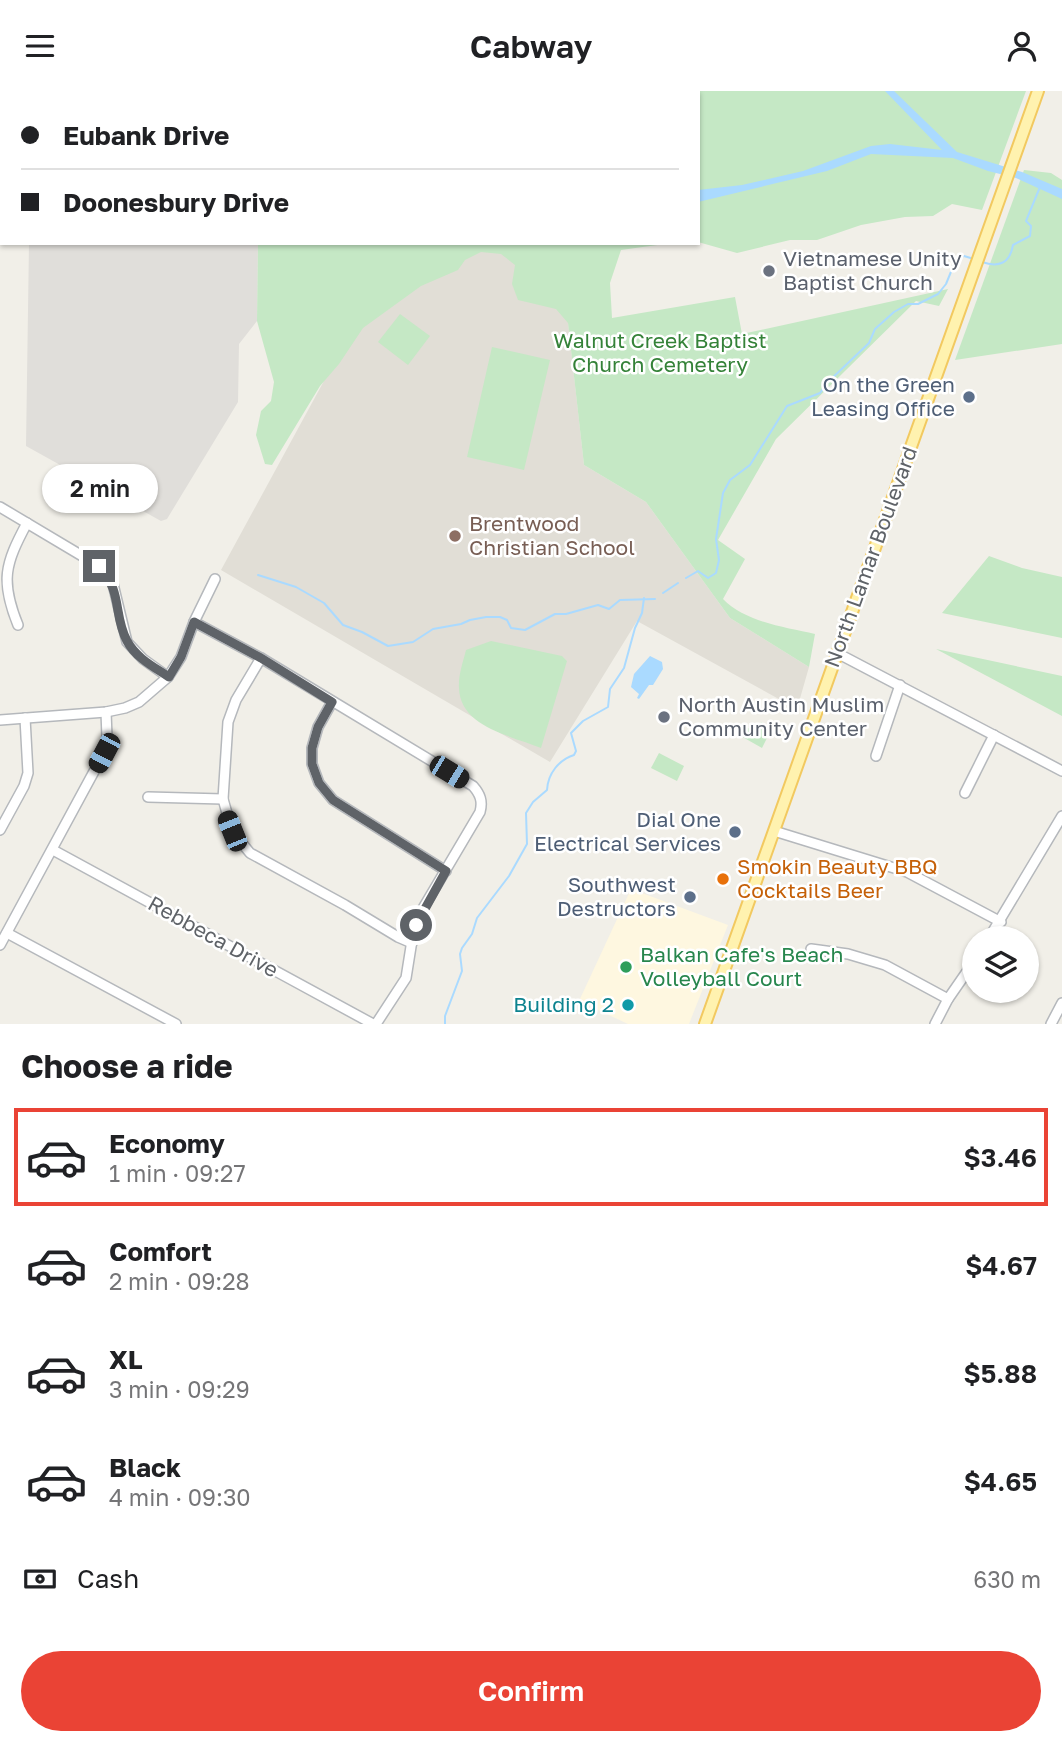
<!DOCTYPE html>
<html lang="en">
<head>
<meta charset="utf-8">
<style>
	body { margin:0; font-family:"Golos Text",sans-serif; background:#f6f6f6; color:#202124; height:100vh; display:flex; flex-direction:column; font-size:26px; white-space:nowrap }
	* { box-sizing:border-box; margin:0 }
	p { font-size:23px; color:#757577 }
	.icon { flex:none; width:38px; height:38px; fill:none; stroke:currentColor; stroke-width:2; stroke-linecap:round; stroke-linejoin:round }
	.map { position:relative; height:933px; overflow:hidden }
	.panel { display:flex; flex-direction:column; background:#fff; flex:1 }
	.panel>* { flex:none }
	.top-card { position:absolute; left:0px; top:0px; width:700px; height:154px; box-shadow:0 2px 5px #0004; display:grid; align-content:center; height:154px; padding:0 21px; background:#fff }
	.buttons { position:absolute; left:962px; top:835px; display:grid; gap:14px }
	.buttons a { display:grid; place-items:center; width:77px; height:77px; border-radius:50%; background:#fff; box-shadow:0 2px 5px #0004; font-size:35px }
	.end { position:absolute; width:32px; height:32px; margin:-16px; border:9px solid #5f6368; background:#fff; box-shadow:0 0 0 4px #fff }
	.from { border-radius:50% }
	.bubble { position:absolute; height:49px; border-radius:24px; background:#fff; box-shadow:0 2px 5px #0004; font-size:23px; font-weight:600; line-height:49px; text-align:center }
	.car { position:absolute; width:21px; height:42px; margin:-21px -10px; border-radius:9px; box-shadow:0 0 5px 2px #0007; background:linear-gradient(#222 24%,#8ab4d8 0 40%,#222 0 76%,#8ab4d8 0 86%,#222 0) }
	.top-card b { display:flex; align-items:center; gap:24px; height:66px; font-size:26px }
	.top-card b+b { border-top:2px solid #e0e0e0 }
	.top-card i { width:18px; height:18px; background:#202124 }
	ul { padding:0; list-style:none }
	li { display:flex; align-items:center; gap:21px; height:98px; margin:0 14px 10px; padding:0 7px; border:4px solid transparent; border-radius:0px }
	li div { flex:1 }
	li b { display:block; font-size:26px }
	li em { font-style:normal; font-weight:600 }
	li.selected { border-color:#ea4335 }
	li>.icon { width:63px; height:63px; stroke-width:1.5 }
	h2 { padding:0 21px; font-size:32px; line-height:84px }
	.pay { display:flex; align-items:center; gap:18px; height:77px; padding:0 21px; font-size:26px }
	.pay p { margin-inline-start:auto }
	.action { display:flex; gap:14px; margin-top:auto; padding:14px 21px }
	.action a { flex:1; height:80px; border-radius:42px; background:#ea4335; color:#fff; font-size:28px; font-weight:600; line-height:80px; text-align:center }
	header { display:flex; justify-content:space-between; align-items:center; height:91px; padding:0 21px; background:#fff; font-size:32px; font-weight:600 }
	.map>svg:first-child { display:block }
	.commercial { fill:#fef7e0 }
	.industrial { fill:#e0deda }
	.education { fill:#e1ded6 }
	.green { fill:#c5e8c5 }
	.water { fill:#aadaff }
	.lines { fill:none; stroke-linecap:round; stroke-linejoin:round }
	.stream { stroke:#aadaff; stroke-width:2 }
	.minor-casing { stroke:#b5b8bc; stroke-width:12 }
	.major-casing { stroke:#f2c960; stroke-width:14 }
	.minor { stroke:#fff; stroke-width:9 }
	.major { stroke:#fff2af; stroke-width:10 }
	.route { stroke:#5f6368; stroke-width:9 }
	.worship-dot { fill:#6b7280; stroke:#fff; stroke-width:2.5 }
	.service-dot { fill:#5c6f8a; stroke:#fff; stroke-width:2.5 }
	.education-dot { fill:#8d6e63; stroke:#fff; stroke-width:2.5 }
	.food-dot { fill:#e8710a; stroke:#fff; stroke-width:2.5 }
	.leisure-dot { fill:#2e9e5b; stroke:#fff; stroke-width:2.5 }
	.culture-dot { fill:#0f9aa8; stroke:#fff; stroke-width:2.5 }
	.labels { text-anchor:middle; stroke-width:5; stroke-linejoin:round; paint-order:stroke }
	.worship-label { font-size:21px; fill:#5b616d; stroke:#fff; text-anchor:start }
	.park-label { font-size:21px; fill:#348238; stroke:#fff }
	.service-label { font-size:21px; fill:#4e5e75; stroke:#fff; text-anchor:end }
	.education-label { font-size:21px; fill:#785e54; stroke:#fff; text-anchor:start }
	.street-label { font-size:21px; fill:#5f6368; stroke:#fff }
	.food-label { font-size:21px; fill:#c56008; stroke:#fff; text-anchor:start }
	.leisure-label { font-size:21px; fill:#27864d; stroke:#fff; text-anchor:start }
	.culture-label { font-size:21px; fill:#0d838f; stroke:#fff; text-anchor:end }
</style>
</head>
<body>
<header><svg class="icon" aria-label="menu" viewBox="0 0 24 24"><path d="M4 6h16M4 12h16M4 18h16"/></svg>Cabway<svg class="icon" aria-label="person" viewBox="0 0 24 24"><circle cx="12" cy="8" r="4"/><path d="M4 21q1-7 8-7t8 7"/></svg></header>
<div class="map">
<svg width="1062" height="933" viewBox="0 0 1062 933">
	<rect width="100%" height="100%" fill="#f1efe8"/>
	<!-- commercial -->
	<polygon class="commercial" points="631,798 728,834 689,933 628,933 579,910"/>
	<!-- industrial -->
	<polygon class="industrial" points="29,152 258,152 257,230 239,253 238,311 167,428 161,430 26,355"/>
	<!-- education -->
	<polygon class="education" points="399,152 539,152 568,231 584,374 646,411 730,527 809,576 797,618 637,530 550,671 221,479"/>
	<!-- green -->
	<g class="green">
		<polygon points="136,0 1026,0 982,119 952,113 933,125 905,126 861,134 817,149 790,149 737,162 698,151 698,2 135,2"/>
		<polygon points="1024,79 1051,82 1062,89 1062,253 955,269"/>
		<path d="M 258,152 L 672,152 L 621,159 L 610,192 L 612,227 L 735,206 L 742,243 L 948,198 L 939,215 L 916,210 L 776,348 L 718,449 L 745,468 L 723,508 C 745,531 785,536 815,543 L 809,576 L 730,527 L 646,411 L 584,374 L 568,232 L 556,218 L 518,209 L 512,193 L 515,174 L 501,163 L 481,161 L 465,169 L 458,179 L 421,195 L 363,237 L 339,273 L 320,295 L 272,374 L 265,373 L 256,344 L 261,320 L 271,310 L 274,291 L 257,230 Z"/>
		<polygon points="400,223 430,245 408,274 378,251"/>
		<polygon points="492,256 550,269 524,379 467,366"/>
		<polygon points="989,465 1022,477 1062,486 1062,547 942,522"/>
		<path d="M 491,550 L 562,565 L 567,570 L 541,657 C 512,645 460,636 459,597 C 458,585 463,571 466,559 Z"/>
		<polygon points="936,558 1062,585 1062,625"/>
		<polygon points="761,631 772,637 762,657 739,644 744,635 756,641"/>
		<polygon points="659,662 684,675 677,690 651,677"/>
	</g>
	<!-- water -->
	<g class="water">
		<polygon points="885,0 894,0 957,61 1022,81 1062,98 1062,108 1016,87 988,80 953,67 871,63 827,80 698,111 698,99 742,94 803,80 871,55 890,53 942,59"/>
		<polygon points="650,565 662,571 663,578 653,594 649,594 639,608 637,607 639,603 631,596 634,583"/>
	</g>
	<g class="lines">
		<!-- stream -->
		<g class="stream">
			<path d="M 982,171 C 999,177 1010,172 1013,154 L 1030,145 L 1031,135 L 1026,130 L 1040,96"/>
			<polyline points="258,484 296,496 324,512 343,534 362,541 388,555 413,551 433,538 461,533 470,529 486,526 500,526 507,529 511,537 525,539 555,523 566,523 598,514 609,518 620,509 655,508"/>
			<polyline points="686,487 698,480 708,487 716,482 719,469 716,448 723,402 730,389 750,374 787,315 820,302 828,291 869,252 875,238 894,221 908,213 918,213 938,203 946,193 957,166 964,165 974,168"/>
			<polyline points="663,502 678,492"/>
			<path d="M 445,933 L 445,925 L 462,880 L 460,863 L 462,857 L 472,843 L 477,827 L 509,785 L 527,753 L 526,722 L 533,711 L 547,699 C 548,682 559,669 574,664 L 576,660 L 571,642 L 583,630 L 608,616 L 610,598 L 624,577 L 635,537 L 642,522 L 644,507"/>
		</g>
		<!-- minor casing -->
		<g class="minor-casing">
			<g id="minor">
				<polyline points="20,2 21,0"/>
				<polyline points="0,37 2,34"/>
				<polyline points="0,416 99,475 113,493 127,551 143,568 168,586"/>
				<path d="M 194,531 L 261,567 L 473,695 C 480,703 483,710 480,721 L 422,819 L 413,843 L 406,887 L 376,933"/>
				<path d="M 18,534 C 0,490 5,473 27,432"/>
				<polyline points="837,562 1062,680"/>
				<polyline points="261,567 236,609 228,631 223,708 232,740 250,762 345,814 398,846 412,852"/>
				<polyline points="332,611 318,636 312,657 312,673 319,692 333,709 446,780"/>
				<polyline points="0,629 106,621 125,617 139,611 168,586 181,566 194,531 215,488"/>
				<polyline points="876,665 900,594"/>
				<polyline points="965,702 994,644"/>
				<polyline points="148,706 223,708"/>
				<polyline points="0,739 24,695 28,682 25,627"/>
				<polyline points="774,740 907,781 1001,831"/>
				<polyline points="53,759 373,933"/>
				<polyline points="7,842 176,933"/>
				<polyline points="989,847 1062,725"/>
				<polyline points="0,854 104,662 107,646 106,621"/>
				<polyline points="811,858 848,863 885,874 948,908"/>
				<polyline points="935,933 948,908 975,869"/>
				<polyline points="1051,933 1062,912"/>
			</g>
		</g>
		<!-- major casing -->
		<g class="major-casing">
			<polyline id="major" points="705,933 1038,0"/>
		</g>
		<!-- minor -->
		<use href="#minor" class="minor"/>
		<!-- major -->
		<use href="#major" class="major"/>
	</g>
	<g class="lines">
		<!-- route -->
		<path class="route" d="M 99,475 C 123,501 113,524 127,550 C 136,567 154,576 169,586 L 181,566 L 194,531 L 261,567 L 332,611 L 318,636 L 312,657 L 312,673 L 319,692 L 333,709 L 446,780 L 416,834"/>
	</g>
	<!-- markers -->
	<g class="worship-dot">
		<circle cx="769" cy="180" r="7"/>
		<circle cx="664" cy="626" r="7"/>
	</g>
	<g class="service-dot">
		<circle cx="969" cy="306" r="7"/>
		<circle cx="735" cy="741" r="7"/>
		<circle cx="690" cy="806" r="7"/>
	</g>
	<circle class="education-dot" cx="455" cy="445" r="7"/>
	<circle class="food-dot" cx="723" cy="788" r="7"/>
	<circle class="leisure-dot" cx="626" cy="876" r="7"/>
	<circle class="culture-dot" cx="628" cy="914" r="7"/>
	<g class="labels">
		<!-- worship labels -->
		<g class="worship-label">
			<text x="783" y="175">Vietnamese Unity<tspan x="783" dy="24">Baptist Church</tspan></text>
			<text x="678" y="621">North Austin Muslim<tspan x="678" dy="24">Community Center</tspan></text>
		</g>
		<!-- park labels -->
		<g class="park-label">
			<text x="660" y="257">Walnut Creek Baptist<tspan x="660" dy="24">Church Cemetery</tspan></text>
		</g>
		<!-- service labels -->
		<g class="service-label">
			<text x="955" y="301">On the Green<tspan x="955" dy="24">Leasing Office</tspan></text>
			<text x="721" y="736">Dial One<tspan x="721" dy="24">Electrical Services</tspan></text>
			<text x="676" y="801">Southwest<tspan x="676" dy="24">Destructors</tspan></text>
		</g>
		<!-- education labels -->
		<g class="education-label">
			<text x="469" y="440">Brentwood<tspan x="469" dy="24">Christian School</tspan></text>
		</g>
		<!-- street labels -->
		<g class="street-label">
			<text transform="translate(871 466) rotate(-70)" y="7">North Lamar Boulevard</text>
			<text transform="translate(213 846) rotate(29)" y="7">Rebbeca Drive</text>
		</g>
		<!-- food labels -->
		<g class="food-label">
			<text x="737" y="783">Smokin Beauty BBQ<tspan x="737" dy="24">Cocktails Beer</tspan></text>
		</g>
		<!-- leisure labels -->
		<g class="leisure-label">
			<text x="640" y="871">Balkan Cafe's Beach<tspan x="640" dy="24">Volleyball Court</tspan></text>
		</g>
		<!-- culture labels -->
		<g class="culture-label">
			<text x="614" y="921">Building 2</text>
		</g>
	</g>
</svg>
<div class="buttons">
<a><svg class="icon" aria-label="layers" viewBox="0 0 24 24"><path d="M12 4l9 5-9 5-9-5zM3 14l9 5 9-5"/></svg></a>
</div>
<i class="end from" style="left:416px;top:834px"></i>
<i class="end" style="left:99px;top:475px"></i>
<div class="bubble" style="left:42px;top:373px;width:116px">2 min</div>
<i class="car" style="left:104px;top:662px;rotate:208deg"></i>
<i class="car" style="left:449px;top:681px;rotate:121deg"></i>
<i class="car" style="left:232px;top:740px;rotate:338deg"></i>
<div class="top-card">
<b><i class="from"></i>Eubank Drive</b>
<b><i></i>Doonesbury Drive</b>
</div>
</div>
<section class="panel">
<h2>Choose a ride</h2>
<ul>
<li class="selected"><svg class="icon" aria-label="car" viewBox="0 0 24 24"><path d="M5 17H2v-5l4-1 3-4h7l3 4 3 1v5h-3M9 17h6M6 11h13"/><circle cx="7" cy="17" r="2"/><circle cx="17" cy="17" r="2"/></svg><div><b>Economy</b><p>1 min · 09:27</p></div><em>$3.46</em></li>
<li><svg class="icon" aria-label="car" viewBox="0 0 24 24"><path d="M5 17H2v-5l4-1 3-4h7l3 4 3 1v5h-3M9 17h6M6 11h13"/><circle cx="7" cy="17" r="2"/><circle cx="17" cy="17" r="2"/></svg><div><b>Comfort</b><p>2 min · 09:28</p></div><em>$4.67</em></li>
<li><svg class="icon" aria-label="car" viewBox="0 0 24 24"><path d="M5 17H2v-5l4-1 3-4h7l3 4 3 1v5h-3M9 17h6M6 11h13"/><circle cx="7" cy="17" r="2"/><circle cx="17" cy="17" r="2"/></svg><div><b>XL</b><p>3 min · 09:29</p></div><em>$5.88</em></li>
<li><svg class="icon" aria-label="car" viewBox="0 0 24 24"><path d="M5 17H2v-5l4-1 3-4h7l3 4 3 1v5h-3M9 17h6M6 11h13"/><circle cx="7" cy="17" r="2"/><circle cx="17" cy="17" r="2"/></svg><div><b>Black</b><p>4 min · 09:30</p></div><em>$4.65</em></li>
</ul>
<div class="pay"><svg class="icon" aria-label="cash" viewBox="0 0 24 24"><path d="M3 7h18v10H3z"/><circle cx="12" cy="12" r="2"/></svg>Cash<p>630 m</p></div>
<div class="action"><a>Confirm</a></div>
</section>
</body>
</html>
